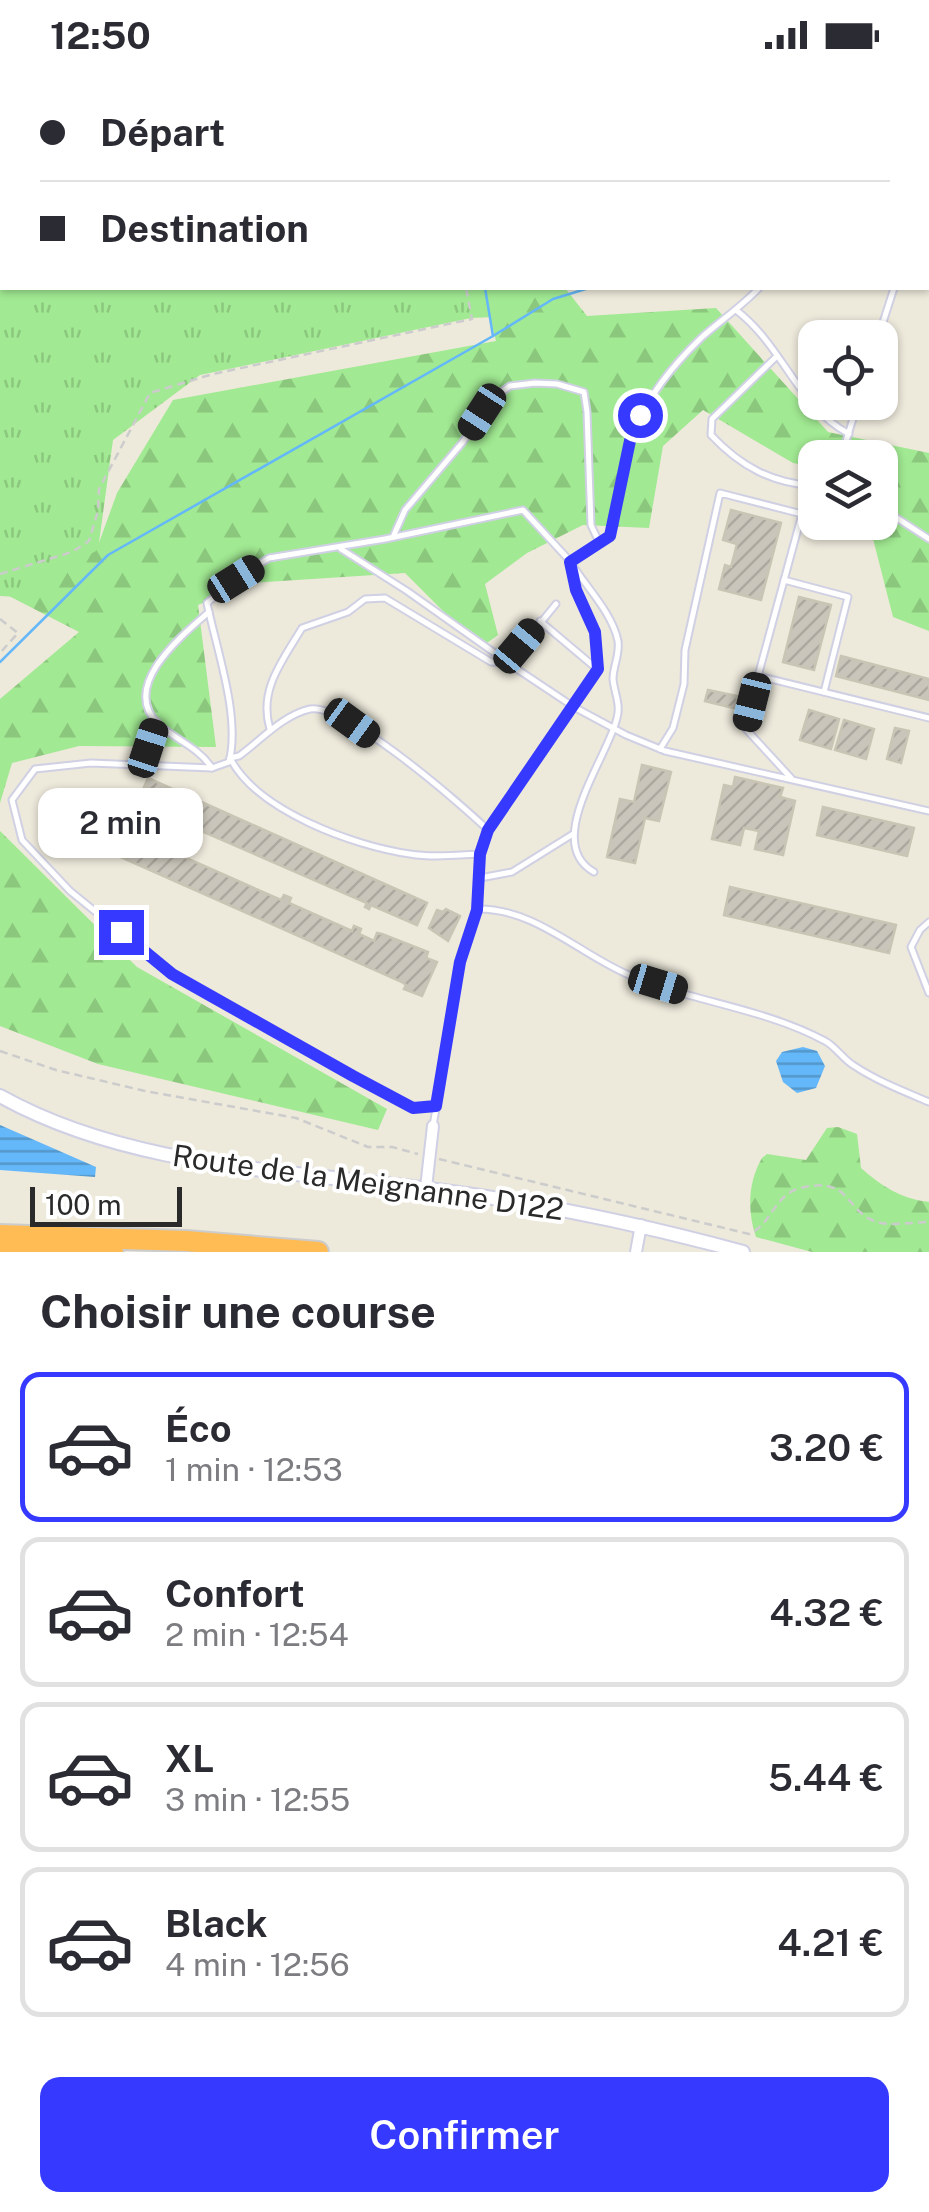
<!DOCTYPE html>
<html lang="fr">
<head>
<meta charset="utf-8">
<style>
	body { margin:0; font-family:"Public Sans",sans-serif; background:#f7f7f7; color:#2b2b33; height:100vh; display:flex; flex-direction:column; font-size:38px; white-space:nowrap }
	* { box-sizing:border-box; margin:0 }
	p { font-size:32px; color:#7c7c81 }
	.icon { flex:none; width:55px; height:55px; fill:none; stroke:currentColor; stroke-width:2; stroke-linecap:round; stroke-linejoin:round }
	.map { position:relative; height:1182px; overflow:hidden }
	.drawer { display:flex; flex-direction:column; background:#fff; flex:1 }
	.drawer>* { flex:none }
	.banner { position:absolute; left:0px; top:0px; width:930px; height:220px; box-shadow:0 2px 8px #0004; display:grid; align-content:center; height:220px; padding:0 40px; background:#fff }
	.buttons { position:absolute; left:798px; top:250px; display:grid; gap:20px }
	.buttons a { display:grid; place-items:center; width:100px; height:100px; border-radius:20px; background:#fff; box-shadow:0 2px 8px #0004; font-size:50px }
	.scale { position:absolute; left:30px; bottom:25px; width:152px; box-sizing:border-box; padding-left:10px; border:5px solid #2a2a2a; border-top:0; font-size:28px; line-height:35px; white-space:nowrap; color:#2a2a2a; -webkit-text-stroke:8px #fff; paint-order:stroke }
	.end { position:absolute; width:45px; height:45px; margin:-22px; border:12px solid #3639ff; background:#fff; box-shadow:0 0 0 5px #fff }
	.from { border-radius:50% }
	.bubble { position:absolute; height:70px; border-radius:20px; background:#fff; box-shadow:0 2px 8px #0004; font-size:32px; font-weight:600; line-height:70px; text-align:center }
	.car { position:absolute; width:30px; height:60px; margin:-30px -15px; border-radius:12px; box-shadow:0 0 8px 2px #0007; background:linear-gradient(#222 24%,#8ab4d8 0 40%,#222 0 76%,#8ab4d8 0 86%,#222 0) }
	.banner b { display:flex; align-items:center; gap:35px; height:95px; font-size:38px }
	.banner b+b { border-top:2px solid #e1e1e2 }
	.banner i { width:25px; height:25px; background:#2b2b33 }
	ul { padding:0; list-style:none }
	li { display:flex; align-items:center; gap:30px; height:150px; margin:0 20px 15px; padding:0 20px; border:5px solid #e1e1e2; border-radius:20px }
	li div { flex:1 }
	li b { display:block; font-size:38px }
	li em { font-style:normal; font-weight:600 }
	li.on { border-color:#3639ff }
	li>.icon { width:90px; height:90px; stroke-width:1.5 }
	h2 { padding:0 40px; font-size:45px; line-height:120px }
	.action { display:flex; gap:20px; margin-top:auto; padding:20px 40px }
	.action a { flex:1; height:115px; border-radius:20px; background:#3639ff; color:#fff; font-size:40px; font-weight:600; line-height:115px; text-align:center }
	.status { display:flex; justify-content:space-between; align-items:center; height:70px; padding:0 50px; background:#fff; direction:ltr }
	.status svg { height:28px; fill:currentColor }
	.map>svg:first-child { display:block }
	.grass { fill:url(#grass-tufts) }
	.forest { fill:url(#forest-firs) }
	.water { fill:url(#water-rules) }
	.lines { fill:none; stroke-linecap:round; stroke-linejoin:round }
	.stream { stroke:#64b8f9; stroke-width:2.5 }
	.building { fill:url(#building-hatch); stroke:#c9c5b4; stroke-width:2.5 }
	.service-casing { stroke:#d0d0e4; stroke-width:9 }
	.minor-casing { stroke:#d0d0e4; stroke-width:14 }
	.tertiary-casing { stroke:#d0d0e4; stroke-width:16 }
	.motorway-casing { stroke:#ccc; stroke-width:24 }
	.path { stroke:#ccc; stroke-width:2.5; stroke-dasharray:8 5; stroke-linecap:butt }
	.service { stroke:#fff; stroke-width:5 }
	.minor { stroke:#fff; stroke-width:10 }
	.tertiary { stroke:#fff; stroke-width:12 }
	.motorway { stroke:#ffbb54; stroke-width:20 }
	.route { stroke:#3639ff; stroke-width:12 }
	.labels { text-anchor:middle; stroke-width:8; stroke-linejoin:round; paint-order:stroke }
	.street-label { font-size:30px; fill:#2a2a2a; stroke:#fff }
</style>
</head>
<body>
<div class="status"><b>12:50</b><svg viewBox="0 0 49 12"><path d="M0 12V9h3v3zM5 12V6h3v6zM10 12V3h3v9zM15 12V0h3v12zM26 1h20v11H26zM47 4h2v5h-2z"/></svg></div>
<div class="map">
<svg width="929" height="1182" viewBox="0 0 929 1182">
	<defs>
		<pattern id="grass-tufts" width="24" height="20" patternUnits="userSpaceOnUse" patternTransform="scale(2.5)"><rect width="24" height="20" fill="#a1e992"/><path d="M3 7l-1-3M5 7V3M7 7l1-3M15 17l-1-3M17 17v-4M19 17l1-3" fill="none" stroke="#8bc87e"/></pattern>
		<pattern id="forest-firs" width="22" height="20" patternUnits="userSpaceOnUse" patternTransform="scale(2.5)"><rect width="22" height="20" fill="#a1e992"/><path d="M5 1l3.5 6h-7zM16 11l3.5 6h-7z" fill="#8bc87e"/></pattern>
		<pattern id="water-rules" width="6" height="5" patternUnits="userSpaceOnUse" patternTransform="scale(2.5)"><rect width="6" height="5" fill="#64b8f9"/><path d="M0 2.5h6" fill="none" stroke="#5396ca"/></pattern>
		<pattern id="building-hatch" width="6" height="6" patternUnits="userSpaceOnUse" patternTransform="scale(2.5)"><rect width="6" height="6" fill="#c9c5ba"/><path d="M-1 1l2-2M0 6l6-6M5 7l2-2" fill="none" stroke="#ada9a0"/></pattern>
	</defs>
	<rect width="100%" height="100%" fill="#ede9db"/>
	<!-- grass -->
	<polygon class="grass" points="0,0 443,0 2,2 2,218 488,218 494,247 471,248 200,305 113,370 91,531 0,526"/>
	<!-- forest -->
	<g class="forest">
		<polygon points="483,218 565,218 587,246 716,238 828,362 929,383 929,561 893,547 869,453 880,452 880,388 815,388 815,397 793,393 703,340 663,376 649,458 583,455 527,483 485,514 498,565 480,578 405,503 249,513 198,535 216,677 79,676 12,693 0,733 0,629 79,562 9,526 96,481 117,423 173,330 496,271"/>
		<polygon points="0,761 137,897 387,1039 378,1060 98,994 0,956"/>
		<path d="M 838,1057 L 857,1064 L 861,1098 C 881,1116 902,1129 929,1132 L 929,1182 L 812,1182 L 756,1167 C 747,1141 748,1112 762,1088 L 767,1084 L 806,1090 L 827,1058 Z"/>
	</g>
	<!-- water -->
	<g class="water">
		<polygon points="803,977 817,981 825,996 816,1018 797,1023 783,1012 776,991 782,982"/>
		<polygon points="0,1055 96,1097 95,1107 0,1100"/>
	</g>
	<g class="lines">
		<!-- stream -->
		<g class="stream">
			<polyline points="449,0 450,2"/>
			<polyline points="493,266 553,229 589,218"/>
			<polyline points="0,592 108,485 493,266 485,218"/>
		</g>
	</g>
	<!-- building -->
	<g class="building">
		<polygon points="731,440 781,453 761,530 719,519 725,495 731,497 737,474 723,470"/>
		<polygon points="799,527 831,535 814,600 783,592"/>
		<polygon points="841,586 929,609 929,630 836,606"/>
		<polygon points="708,620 737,626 737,639 705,631"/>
		<polygon points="809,640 839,649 831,679 800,670"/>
		<polygon points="844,650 874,659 866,689 835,680"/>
		<polygon points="895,658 909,661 901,693 887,689"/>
		<polygon points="642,695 671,702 659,751 645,748 635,793 607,787 620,729 634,732"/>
		<polygon points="735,707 783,718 780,727 795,731 783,785 755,779 759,761 744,758 740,775 712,769 724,715 733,717"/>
		<polygon points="148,708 427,833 417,855 371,835 369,839 365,837 367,833 137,733"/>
		<polygon points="823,737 914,758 907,786 817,765"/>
		<polygon points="124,760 141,767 143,762 151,765 148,771 281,830 284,825 291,828 289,833 352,861 354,856 361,859 359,864 374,871 377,863 382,864 428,882 426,888 437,892 422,926 404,919 406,915 402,912 114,784"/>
		<polygon points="730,817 896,855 889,883 724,845"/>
		<polygon points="446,839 460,846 448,871 429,858 437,840 443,842"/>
	</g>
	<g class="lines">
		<!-- service casing -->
		<g class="service-casing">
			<g id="service">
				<polyline points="928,98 929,92"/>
				<path d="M 736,240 C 784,277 797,336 849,364"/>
				<polyline points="878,268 894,218"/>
				<path d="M 777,286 L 712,349 L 711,365 C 741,397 772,413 815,416"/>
				<polyline points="841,388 858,332"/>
				<polyline points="880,437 929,469"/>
				<polyline points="393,467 405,440 462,373 493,328 510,316 535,313 557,314 584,322 587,342 591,455 599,472"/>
				<polyline points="341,479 407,521 506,591"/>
				<polyline points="784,510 848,527 824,622"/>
				<path d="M 209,542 C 180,567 120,616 158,654 C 176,670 198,677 212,698"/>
				<polyline points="540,551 597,599"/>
				<path d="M 270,659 C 258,620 283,590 302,558 L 348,542 L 365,529 L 385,528 L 491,592 L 508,593"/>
				<polyline points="660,679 673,658 684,614 685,580 720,423 802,444 758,606"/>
				<polyline points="139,695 157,652"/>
				<polyline points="791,708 745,658 758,606 929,648"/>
				<path d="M 480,784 C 457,785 433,788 410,784 C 354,776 257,741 230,688 L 239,686 C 261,670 283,645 310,639 C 345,633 461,734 488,760"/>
				<path d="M 594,802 C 542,773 608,687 617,648 C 621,634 614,622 613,609 C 613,596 620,585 618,571 C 612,542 585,516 570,491 L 610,466 C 627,376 632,335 701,268 C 720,251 741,237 759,218"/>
				<polyline points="480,808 512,802 573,764"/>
				<polyline points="477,839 480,784 492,751 574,637 626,665 665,681 929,741"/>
				<polyline points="929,852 920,860 911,877 929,923"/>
				<path d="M 437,1037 L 413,1038 L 172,904 L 70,821 L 22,770 L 12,730 L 35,699 L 91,693 L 212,698 L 229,692 C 241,647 216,578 207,533 L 236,509 L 269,488 L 385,469 L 523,440 L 570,491 L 576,520 L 595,562 L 597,599 L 574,637 L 508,593 L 556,534"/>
				<path d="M 433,1056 L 461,892 L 477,839 C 535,838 579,884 629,905 C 692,932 764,938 825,971 C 835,976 843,989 853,995 C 877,1011 903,1021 929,1032"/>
			</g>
		</g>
		<!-- minor casing -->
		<g class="minor-casing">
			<g id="minor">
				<polyline points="426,1118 433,1056"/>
				<polyline points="636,1182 641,1155"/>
			</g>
		</g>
		<!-- tertiary casing -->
		<g class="tertiary-casing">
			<path id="tertiary" d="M 0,1026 C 129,1098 286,1100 429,1119 C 535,1132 640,1154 743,1182"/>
		</g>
		<!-- motorway casing -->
		<g class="motorway-casing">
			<g id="motorway">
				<polyline points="0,1165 186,1171 318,1182"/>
				<polyline points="0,1181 113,1182"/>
			</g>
		</g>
		<!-- path -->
		<g class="path">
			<polyline points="276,0 280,2"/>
			<polyline points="173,2 176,0"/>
			<polyline points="408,2 408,0"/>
			<polyline points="0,504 72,482 89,471 98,441 99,419 150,323 213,304 472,249 466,218"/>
			<polyline points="0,549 18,563 0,583"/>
			<polyline points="0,981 56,1000 145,1021 296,1048 368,1077 392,1077 418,1084"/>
			<path d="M 439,1089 L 749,1164 C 772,1154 774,1125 800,1118 C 851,1106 843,1138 874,1151 C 889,1157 913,1152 929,1152"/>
		</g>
		<!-- service -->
		<use href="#service" class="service"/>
		<!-- minor -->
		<use href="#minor" class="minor"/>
		<!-- tertiary -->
		<use href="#tertiary" class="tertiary"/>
		<!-- motorway -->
		<use href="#motorway" class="motorway"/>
	</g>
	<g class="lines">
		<!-- route -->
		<polyline class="route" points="121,862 172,904 353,1006 413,1038 436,1036 460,892 477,840 480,784 488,760 598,599 595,562 576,520 570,492 610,466 631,366 640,345"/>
	</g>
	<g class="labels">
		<!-- street labels -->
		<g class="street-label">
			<text transform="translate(368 1113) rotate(8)" y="10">Route de la Meignanne D122</text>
		</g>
	</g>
</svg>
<div class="buttons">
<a><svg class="icon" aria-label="locate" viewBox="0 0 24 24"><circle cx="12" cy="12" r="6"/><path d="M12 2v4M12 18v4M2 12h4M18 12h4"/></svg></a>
<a><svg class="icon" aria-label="layers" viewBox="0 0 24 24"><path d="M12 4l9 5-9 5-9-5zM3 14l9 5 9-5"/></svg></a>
</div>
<div class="scale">100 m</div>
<i class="end from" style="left:640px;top:345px"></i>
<i class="end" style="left:121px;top:862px"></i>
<div class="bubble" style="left:38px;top:718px;width:165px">2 min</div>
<i class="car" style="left:482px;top:342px;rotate:213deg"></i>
<i class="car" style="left:236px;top:509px;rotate:58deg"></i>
<i class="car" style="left:519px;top:576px;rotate:40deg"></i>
<i class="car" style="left:752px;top:632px;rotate:194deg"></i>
<i class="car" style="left:352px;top:653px;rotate:126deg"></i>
<i class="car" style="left:148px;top:678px;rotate:18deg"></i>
<i class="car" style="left:658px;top:914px;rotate:107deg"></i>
<div class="banner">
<b><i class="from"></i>Départ</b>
<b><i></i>Destination</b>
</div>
</div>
<section class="drawer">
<h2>Choisir une course</h2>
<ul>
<li class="on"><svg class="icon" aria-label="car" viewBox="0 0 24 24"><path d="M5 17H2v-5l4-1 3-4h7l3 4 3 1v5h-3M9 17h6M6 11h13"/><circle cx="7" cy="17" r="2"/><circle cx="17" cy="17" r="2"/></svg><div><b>Éco</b><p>1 min · 12:53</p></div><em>3.20 €</em></li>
<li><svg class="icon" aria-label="car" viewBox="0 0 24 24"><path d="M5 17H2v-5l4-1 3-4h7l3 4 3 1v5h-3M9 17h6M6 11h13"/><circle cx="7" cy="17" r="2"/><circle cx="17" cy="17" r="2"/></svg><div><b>Confort</b><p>2 min · 12:54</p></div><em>4.32 €</em></li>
<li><svg class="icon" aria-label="car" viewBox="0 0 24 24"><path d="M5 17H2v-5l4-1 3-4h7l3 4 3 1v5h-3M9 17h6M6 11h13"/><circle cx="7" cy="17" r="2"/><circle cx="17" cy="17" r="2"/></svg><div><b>XL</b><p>3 min · 12:55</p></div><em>5.44 €</em></li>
<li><svg class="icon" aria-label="car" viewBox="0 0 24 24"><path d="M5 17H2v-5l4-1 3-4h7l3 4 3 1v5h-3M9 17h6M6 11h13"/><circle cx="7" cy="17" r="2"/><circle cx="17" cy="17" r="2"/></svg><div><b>Black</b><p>4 min · 12:56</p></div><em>4.21 €</em></li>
</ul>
<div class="action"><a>Confirmer</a></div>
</section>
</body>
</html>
